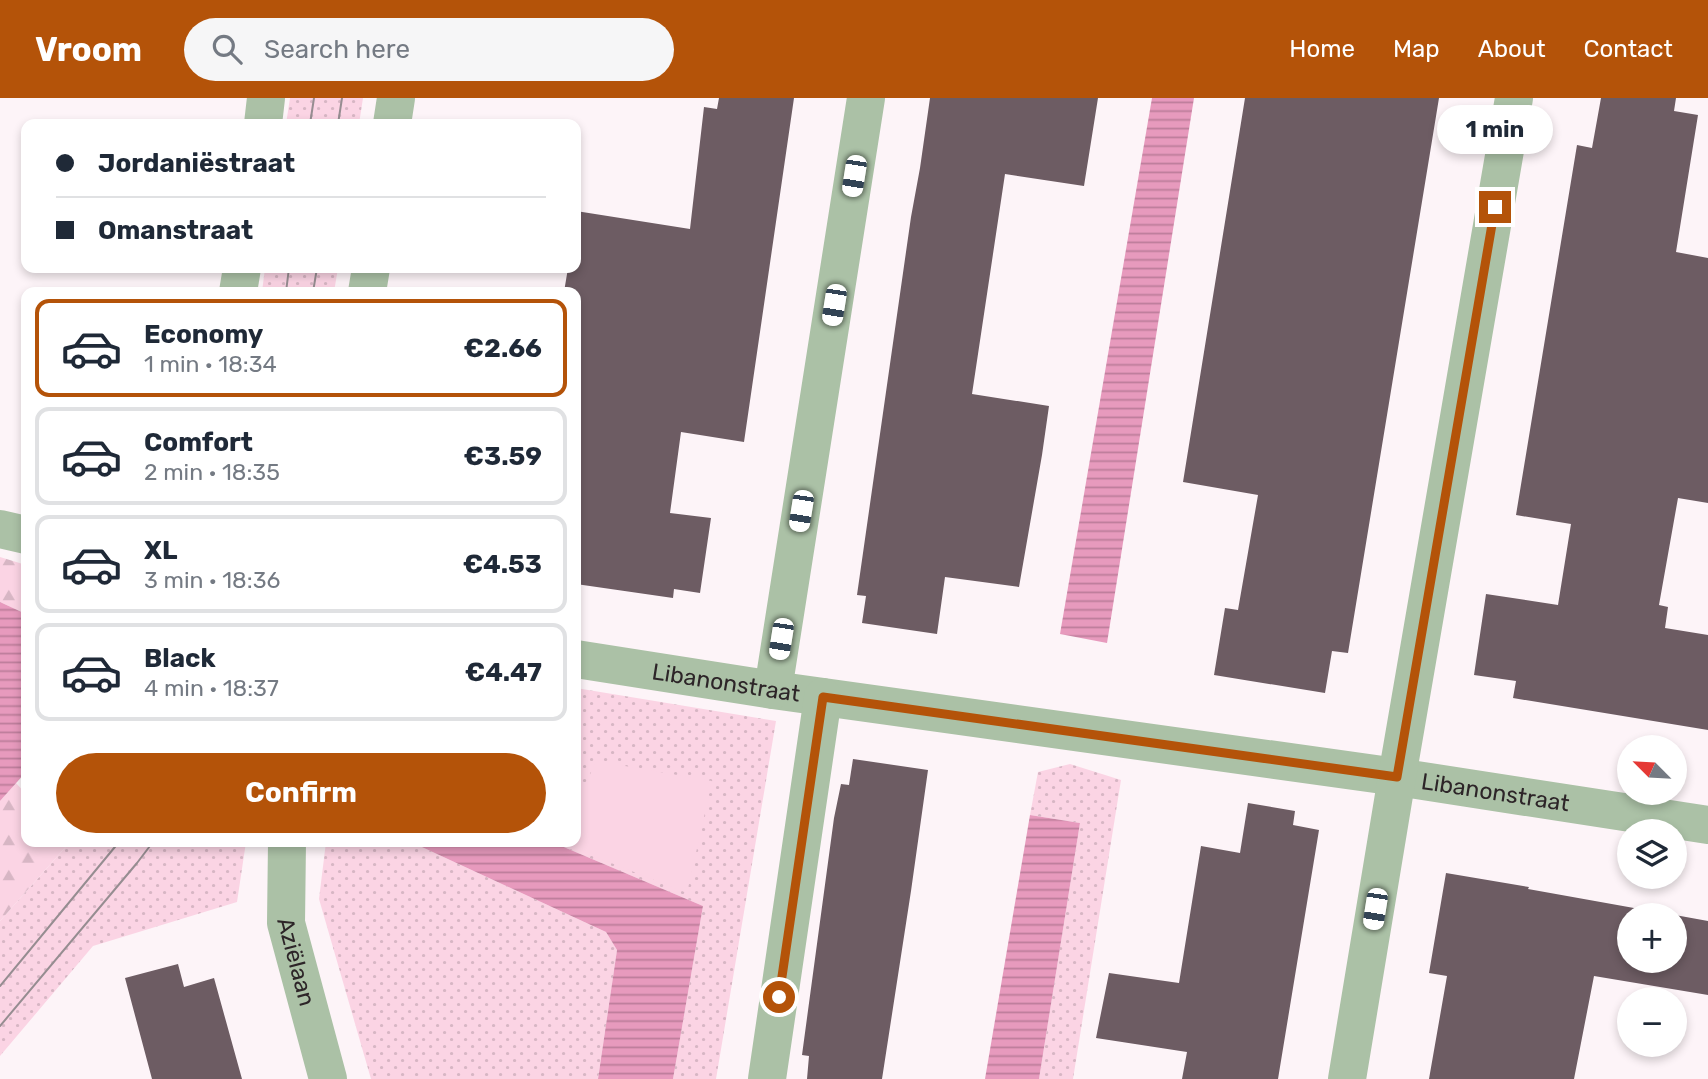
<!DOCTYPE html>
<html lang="en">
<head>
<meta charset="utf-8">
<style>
	body { margin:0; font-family:Rubik,sans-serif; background:#f6f6f7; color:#1f2937; height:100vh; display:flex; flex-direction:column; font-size:26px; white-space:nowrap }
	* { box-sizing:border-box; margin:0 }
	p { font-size:23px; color:#747a83 }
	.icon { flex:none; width:38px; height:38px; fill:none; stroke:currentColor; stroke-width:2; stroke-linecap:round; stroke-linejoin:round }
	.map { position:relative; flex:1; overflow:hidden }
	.panel { position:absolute; left:21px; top:189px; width:560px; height:560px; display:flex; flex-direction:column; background:#fff; border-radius:14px; box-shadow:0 4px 10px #0003 }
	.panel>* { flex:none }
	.hud { position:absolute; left:21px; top:21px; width:560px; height:154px; border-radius:14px; box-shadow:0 4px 10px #0003; display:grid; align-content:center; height:154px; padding:0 35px; background:#fff }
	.needle { width:46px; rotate:294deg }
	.tools { position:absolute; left:1617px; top:637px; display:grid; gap:14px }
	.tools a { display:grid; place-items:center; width:70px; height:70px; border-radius:50%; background:#fff; box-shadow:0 4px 10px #0003; font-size:35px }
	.end { position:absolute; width:32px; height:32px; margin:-16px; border:9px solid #b45309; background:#fff; box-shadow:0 0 0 4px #fff }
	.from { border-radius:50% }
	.bubble { position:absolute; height:49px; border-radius:24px; background:#fff; box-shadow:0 4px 10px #0003; font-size:23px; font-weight:700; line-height:49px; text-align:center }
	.car { position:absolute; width:21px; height:42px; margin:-21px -10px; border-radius:9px; box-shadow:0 0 5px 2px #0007; background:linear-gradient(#fff 24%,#345 0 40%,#fff 0 76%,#345 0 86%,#fff 0) }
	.hud b { display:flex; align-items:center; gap:24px; height:66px; font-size:26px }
	.hud b+b { border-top:2px solid #e0e1e3 }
	.hud i { width:18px; height:18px; background:#1f2937 }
	ul { padding:12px 0 0; list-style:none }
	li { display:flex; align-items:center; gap:21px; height:98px; margin:0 14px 10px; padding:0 21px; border:4px solid #e0e1e3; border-radius:14px }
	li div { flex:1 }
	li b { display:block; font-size:26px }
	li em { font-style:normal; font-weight:700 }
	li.selected { border-color:#b45309 }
	li>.icon { width:63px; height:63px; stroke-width:1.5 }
	.cta { display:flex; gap:14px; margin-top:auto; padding:14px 35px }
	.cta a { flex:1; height:80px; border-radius:42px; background:#b45309; color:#fff; font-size:28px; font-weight:700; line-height:80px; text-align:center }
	header { display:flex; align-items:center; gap:42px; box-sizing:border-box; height:98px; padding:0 35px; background:#b45309; color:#fff }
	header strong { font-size:33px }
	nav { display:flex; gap:38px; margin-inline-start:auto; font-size:24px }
	.search { width:490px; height:63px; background:#f6f6f7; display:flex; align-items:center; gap:18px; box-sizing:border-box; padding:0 24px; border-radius:38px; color:#747a83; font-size:26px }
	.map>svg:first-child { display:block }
	.grass { fill:url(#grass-dots) }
	.forest { fill:url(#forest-firs) }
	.park { fill:#fbd4e4 }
	.water { fill:url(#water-rules) }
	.building { fill:#6d5c63 }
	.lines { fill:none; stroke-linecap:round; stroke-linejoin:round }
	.minor { stroke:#abc1a6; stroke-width:38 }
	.tertiary { stroke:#abc1a6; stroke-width:38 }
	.tram { stroke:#968d91; stroke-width:2 }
	.route { stroke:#b45309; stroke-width:9 }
	.labels { text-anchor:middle; stroke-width:7; stroke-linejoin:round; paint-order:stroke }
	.street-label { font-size:23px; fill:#2d2528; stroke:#fdf4f8 }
</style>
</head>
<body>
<header>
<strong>Vroom</strong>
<div class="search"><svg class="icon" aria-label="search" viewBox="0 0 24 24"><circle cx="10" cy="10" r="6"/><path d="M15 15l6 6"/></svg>Search here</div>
<nav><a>Home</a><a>Map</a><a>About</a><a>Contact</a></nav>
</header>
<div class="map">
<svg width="1708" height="981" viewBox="0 0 1708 981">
	<defs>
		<pattern id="grass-dots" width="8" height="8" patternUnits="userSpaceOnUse" patternTransform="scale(1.75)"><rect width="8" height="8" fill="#fbd4e4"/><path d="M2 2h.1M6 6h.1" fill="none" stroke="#d7b6c4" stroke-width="1.8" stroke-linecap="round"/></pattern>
		<pattern id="forest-firs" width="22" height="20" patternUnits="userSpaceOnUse" patternTransform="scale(1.75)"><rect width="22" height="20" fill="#fbd4e4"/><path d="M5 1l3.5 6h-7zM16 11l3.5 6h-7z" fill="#d7b6c4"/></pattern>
		<pattern id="water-rules" width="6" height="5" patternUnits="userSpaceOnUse" patternTransform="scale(1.75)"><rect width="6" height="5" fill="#e79abd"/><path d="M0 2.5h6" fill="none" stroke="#bc7d9a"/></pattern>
	</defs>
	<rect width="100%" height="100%" fill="#fdf4f8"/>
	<!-- grass -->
	<g class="grass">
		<polygon points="290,0 363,0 359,26 286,26"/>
		<polygon points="265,170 338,170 334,194 262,194"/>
		<polygon points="576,590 776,623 716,981 673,981 703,808 552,744 576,744"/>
		<polygon points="1070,666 1121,682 1073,981 1039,981 1080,725 1030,717 1038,674"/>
		<polygon points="70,744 246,744 237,804 93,848 0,958 0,823"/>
		<polygon points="326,744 411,744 606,834 617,852 598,981 371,981 319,801"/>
	</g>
	<!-- forest -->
	<g class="forest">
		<polygon points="0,459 26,467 26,516 0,504"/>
		<polygon points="16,685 26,696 26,744 70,744 0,823 0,703"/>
	</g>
	<!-- park -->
	<polygon class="park" points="596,663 712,683 687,795 558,744 576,744 576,696 581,697"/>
	<!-- water -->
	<g class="water">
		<polygon points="1152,0 1194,0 1107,545 1060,536"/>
		<polygon points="0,504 26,516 26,674 0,703"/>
		<polygon points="1030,717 1080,725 1039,981 985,981"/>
		<polygon points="411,744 552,744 703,808 673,981 598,981 617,852 606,834"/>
	</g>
	<!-- building -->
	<g class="building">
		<polygon points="719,0 794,0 744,344 681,334 670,415 711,420 700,495 674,491 673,500 576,486 576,194 564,194 568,170 576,170 576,113 690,131 704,9 717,11"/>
		<polygon points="930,0 1098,0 1084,88 1005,76 972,296 1049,308 1042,357 1019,489 945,479 937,536 862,525 866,498 857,497 911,119 920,70"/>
		<polygon points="1245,0 1439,0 1348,555 1332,553 1325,595 1214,577 1225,510 1238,512 1258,397 1183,384"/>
		<polygon points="1601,0 1676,0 1674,13 1698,17 1676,154 1708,160 1708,405 1678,400 1659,507 1668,509 1665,530 1708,537 1708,632 1513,600 1516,583 1474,577 1486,496 1558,507 1571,426 1516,417 1577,47 1592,50"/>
		<polygon points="853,661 928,672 911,793 882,981 807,981 809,958 802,957 834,720 841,686 849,687"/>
		<polygon points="1248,705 1295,713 1293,727 1319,732 1278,981 1182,981 1187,954 1096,940 1109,875 1179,885 1201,748 1240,755"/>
		<polygon points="1446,775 1529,789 1528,791 1673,817 1629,817 1629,863 1675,863 1675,817 1708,823 1708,897 1594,878 1574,981 1429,981 1447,878 1429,875"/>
		<polygon points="178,866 184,889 214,880 242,981 152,981 125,880"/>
	</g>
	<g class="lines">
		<!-- minor -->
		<g class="minor">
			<polyline points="0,431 26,437"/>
			<path id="s1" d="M 576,561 L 773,592 L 1397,679 L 1708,727"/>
			<polyline points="773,592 866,0"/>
			<polyline points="767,981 823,599"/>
			<polyline points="1347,981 1397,679 1514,0"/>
		</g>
		<!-- tertiary -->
		<g class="tertiary">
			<polyline points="263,26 266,0"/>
			<polyline points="392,26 396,0"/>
			<polyline points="238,194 242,170"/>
			<polyline points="367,194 371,170"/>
			<path id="s2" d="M 287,744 L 286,825 L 328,981"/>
		</g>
		<!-- tram -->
		<g class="tram">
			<polyline points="310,26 314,0"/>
			<polyline points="338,26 342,0"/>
			<polyline points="286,194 289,170"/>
			<polyline points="313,194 317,170"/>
			<polyline points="0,888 119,744"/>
			<polyline points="0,928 137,765 153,744"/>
		</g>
	</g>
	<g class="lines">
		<!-- route -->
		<polyline class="route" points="779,899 823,599 1397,679 1495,109"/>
	</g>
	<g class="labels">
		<!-- street labels -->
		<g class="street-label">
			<text dy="8" stroke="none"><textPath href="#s1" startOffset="152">Libanonstraat</textPath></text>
			<text dy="8" stroke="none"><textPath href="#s1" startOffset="929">Libanonstraat</textPath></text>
			<text dy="8" stroke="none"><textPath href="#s2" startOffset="121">Aziëlaan</textPath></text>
		</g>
	</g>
</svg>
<div class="tools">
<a><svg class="needle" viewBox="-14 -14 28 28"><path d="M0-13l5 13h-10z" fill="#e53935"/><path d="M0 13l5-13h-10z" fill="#747a83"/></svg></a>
<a><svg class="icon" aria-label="layers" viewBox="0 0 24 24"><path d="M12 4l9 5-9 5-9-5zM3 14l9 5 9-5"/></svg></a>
<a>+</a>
<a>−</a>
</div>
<i class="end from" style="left:779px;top:899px"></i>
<i class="end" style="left:1495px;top:109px"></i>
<div class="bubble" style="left:1437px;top:7px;width:116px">1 min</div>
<i class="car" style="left:854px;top:78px;rotate:189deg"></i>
<i class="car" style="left:834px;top:207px;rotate:189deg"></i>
<i class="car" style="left:801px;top:413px;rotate:189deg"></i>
<i class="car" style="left:781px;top:541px;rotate:189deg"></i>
<i class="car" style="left:1375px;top:811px;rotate:189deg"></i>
<div class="hud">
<b><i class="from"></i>Jordaniëstraat</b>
<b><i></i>Omanstraat</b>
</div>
<section class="panel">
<ul>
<li class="selected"><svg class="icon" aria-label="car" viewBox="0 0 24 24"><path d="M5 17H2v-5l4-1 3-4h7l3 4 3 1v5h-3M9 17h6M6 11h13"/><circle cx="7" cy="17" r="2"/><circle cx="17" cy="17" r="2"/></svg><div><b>Economy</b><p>1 min · 18:34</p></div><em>€2.66</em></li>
<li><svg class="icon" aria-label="car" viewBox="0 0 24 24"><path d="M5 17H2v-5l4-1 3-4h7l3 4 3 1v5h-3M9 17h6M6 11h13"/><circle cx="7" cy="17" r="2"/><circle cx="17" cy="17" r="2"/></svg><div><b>Comfort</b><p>2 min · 18:35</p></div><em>€3.59</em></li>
<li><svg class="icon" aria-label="car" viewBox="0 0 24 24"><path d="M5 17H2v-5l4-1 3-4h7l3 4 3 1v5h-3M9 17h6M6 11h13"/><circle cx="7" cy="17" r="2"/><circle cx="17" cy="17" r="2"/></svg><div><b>XL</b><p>3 min · 18:36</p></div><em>€4.53</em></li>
<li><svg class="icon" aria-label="car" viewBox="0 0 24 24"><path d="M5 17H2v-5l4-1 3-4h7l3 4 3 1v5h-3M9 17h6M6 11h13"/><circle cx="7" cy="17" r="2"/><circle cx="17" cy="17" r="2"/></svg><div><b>Black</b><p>4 min · 18:37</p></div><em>€4.47</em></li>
</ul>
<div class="cta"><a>Confirm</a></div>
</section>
</div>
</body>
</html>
